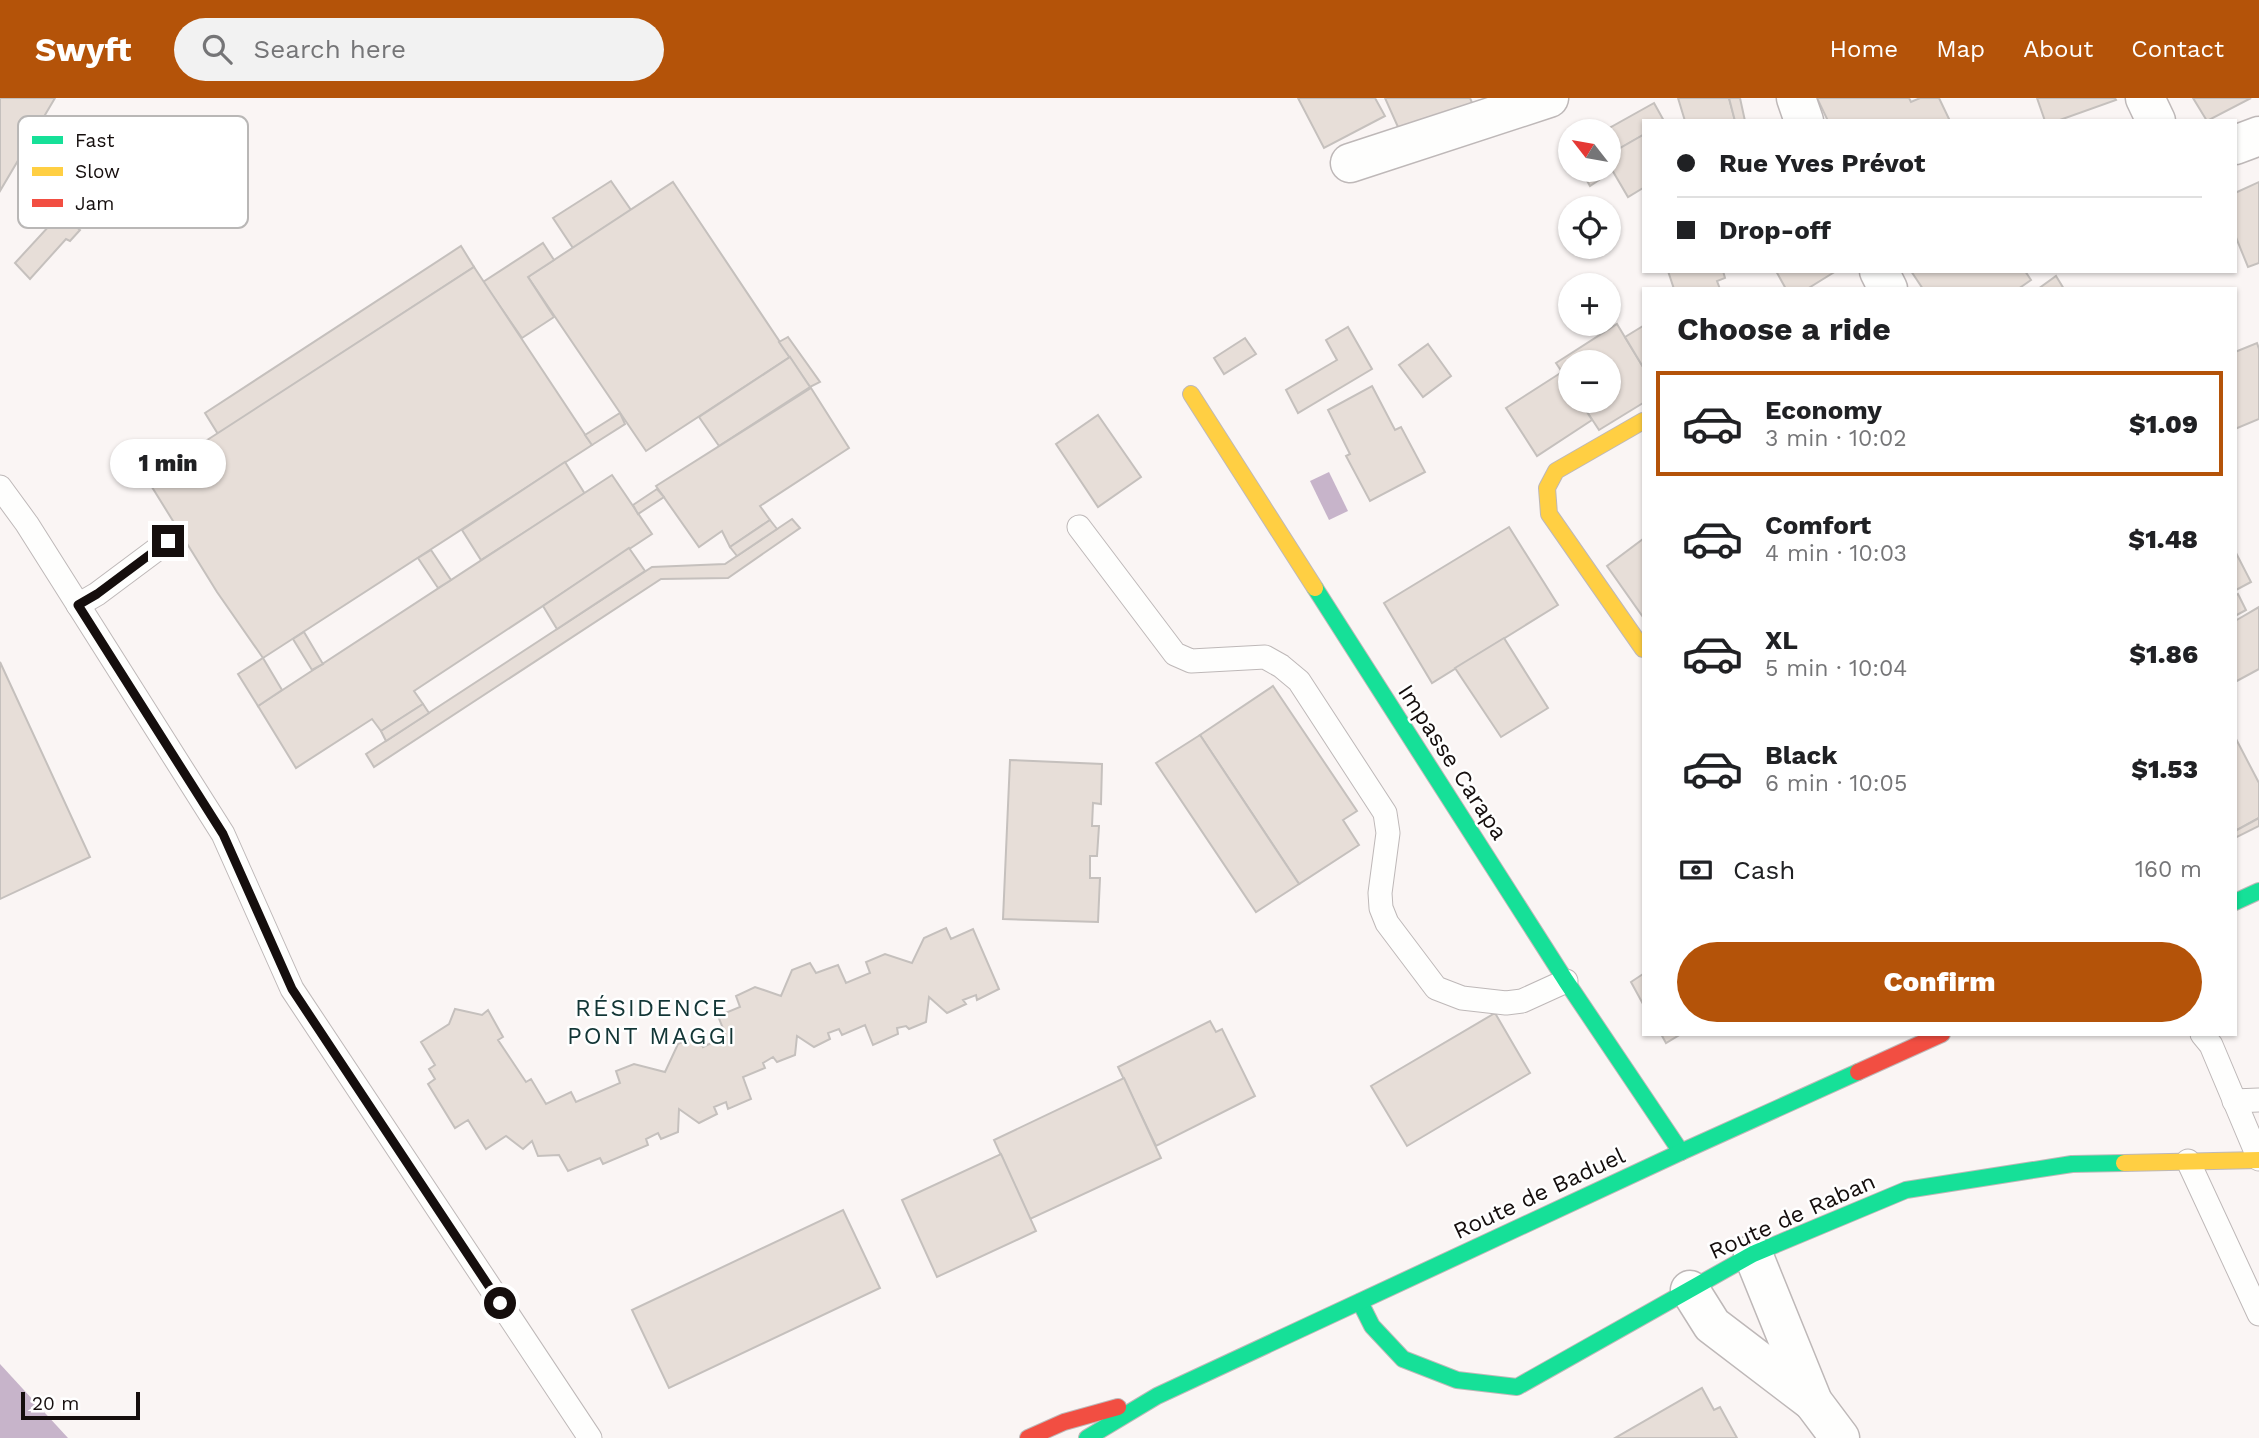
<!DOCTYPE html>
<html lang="en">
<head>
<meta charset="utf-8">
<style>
	body { margin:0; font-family:"Work Sans",sans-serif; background:#f2f2f2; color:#202124; height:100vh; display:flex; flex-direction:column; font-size:26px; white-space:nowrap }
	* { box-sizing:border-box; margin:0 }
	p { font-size:23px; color:#757577 }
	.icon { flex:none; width:38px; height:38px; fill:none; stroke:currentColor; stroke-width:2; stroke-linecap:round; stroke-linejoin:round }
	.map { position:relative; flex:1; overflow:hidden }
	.side { position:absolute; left:1642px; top:189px; width:595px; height:749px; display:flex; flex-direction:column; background:#fff; border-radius:0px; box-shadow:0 2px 5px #0004 }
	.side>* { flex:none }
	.hud { position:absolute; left:1642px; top:21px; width:595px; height:154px; border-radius:0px; box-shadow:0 2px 5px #0004; display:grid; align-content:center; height:154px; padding:0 35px; background:#fff }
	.needle { width:46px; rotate:301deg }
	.fabs { position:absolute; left:1558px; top:21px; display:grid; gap:14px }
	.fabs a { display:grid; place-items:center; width:63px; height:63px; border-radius:50%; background:#fff; box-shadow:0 2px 5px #0004; font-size:35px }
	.scale { position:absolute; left:21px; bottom:18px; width:119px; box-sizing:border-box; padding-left:7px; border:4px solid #150e0d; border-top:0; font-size:19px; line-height:24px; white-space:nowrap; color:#150e0d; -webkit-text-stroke:5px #fff; paint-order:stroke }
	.end { position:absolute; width:32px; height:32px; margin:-16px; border:9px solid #150e0d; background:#fff; box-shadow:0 0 0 4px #fff }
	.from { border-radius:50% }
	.bubble { position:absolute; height:49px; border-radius:24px; background:#fff; box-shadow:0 2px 5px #0004; font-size:23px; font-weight:800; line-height:49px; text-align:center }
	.hud b { display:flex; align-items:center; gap:24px; height:66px; font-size:26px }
	.hud b+b { border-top:2px solid #e0e0e0 }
	.hud i { width:18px; height:18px; background:#202124 }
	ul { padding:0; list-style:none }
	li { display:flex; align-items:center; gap:21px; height:105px; margin:0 14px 10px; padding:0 21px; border:4px solid transparent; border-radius:0px }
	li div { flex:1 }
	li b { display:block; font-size:26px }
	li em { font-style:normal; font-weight:800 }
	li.active { border-color:#b45309 }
	li>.icon { width:63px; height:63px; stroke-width:1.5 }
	h2 { padding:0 35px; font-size:32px; line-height:84px }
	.pay { display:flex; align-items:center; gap:18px; height:77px; padding:0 35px; font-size:26px }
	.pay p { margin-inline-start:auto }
	.action { display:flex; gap:14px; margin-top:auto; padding:14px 35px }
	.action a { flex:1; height:80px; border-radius:42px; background:#b45309; color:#fff; font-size:28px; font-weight:800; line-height:80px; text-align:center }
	header { display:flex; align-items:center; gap:42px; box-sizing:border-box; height:98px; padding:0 35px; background:#b45309; color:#fff }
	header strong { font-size:33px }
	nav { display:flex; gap:38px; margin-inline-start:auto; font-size:24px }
	.search { width:490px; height:63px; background:#f2f2f2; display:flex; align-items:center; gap:18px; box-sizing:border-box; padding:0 24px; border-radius:38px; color:#757577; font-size:26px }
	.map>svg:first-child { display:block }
	.water { fill:#c7b4ca }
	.building { fill:#e7ded8; stroke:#c5c0bd; stroke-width:2 }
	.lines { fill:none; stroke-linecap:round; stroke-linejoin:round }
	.lane-casing { stroke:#beb8b8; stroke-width:25 }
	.street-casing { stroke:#beb8b8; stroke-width:41 }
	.fast-casing { stroke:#beb8b8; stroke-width:18 }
	.slow-casing { stroke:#beb8b8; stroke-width:18 }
	.jam-casing { stroke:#beb8b8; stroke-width:18 }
	.lane { stroke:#fefefd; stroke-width:23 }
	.street { stroke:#fefefd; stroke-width:38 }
	.fast { stroke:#16e098; stroke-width:16 }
	.slow { stroke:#ffcf43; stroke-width:16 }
	.jam { stroke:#f24e42; stroke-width:16 }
	.route { stroke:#150e0d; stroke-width:9 }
	.labels { text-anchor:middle; stroke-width:5; stroke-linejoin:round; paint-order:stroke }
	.street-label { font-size:23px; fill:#150e0d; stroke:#fff }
	.neighbourhood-label { font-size:24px; letter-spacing:2px; fill:#133636; stroke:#fff }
	.key { fill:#fff; stroke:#b9b7b6; stroke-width:2 }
	.key-label { font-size:19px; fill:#150e0d }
</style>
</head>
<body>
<header>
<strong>Swyft</strong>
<div class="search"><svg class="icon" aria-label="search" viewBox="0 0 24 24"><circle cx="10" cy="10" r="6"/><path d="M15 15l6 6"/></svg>Search here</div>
<nav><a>Home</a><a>Map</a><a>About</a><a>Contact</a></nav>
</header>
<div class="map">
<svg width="2259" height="1340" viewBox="0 0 2259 1340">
	<rect width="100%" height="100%" fill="#faf5f4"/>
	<!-- water -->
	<g class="water">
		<polygon points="1329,374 1348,413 1329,422 1310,383"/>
		<polygon points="0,1266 68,1340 0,1340"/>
	</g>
	<!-- building -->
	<g class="building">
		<polygon points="0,0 55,0 0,93"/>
		<polygon points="1298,0 1375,0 1385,18 1324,50"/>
		<polygon points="1385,0 1470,0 1473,7 1402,38"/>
		<polygon points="1678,0 1729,0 1735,23 1685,23"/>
		<polygon points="1729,0 1740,0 1745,23 1735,23"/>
		<polygon points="1817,0 1909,0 1911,4 1920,0 1939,0 1950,23 1828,23"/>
		<polygon points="2037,0 2115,0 2116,2 2057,23 2045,23"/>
		<polygon points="2193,0 2251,0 2207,23"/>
		<polygon points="1654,5 1664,23 1643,23 1643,37 1608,57 1608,33 1604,33"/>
		<polygon points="1643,37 1643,90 1628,99 1608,65 1608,57"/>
		<polygon points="95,52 125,78 77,130 47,102"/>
		<polygon points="1581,72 1606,72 1608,76 1590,88"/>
		<polygon points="611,83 631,112 573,150 553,120"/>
		<polygon points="673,84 790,259 646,353 528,179"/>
		<polygon points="2259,84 2259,165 2248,169 2235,137 2235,95"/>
		<polygon points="56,112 80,132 70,143 66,141 30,181 15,165 51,126 47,121"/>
		<polygon points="543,145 554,162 528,179 554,219 522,240 483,184"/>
		<polygon points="461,148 474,169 218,336 205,315"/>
		<polygon points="474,169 592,347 263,560 217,494 147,381"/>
		<polygon points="1668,173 1723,173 1725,180 1717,183 1720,191 1674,191"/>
		<polygon points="1776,173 1836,173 1807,191 1786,191"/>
		<polygon points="1911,173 2025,173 2031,182 2018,191 1923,191"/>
		<polygon points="2056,178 2064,191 2038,191"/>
		<polygon points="1617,226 1643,269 1643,305 1599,332 1580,303 1608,303 1608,264 1570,264 1570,286 1556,265"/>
		<polygon points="1643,228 1643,269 1625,239"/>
		<polygon points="1348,229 1372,271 1298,315 1286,292 1337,262 1326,242"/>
		<polygon points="788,239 820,284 810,289 779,244"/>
		<polygon points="1245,240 1256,256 1224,276 1214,260"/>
		<polygon points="2257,245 2259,251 2259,321 2235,331 2235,254"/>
		<polygon points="1428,246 1451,278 1423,299 1399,267"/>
		<polygon points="790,259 810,289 719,348 699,319"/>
		<polygon points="1562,274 1570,286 1570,303 1580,303 1592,322 1537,358 1506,310"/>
		<polygon points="1372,288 1395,332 1401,329 1425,374 1370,403 1346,358 1350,356 1328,312"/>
		<polygon points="811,290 849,350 760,408 770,422 730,449 722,433 699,449 656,388"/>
		<polygon points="620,315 625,326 592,347 585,337"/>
		<polygon points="1098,317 1141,379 1098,409 1056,346"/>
		<polygon points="565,364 585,396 481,462 462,432"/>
		<polygon points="612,377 652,436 414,593 423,606 381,633 372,621 296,670 258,608"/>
		<polygon points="657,391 664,399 638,416 633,407"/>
		<polygon points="792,421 800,430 728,480 661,481 374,669 366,656 652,469 725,466"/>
		<polygon points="770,422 777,431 737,458 730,449"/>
		<polygon points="1509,429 1558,507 1432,585 1384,505"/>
		<polygon points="1643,441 1643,519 1607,468"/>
		<polygon points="629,450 645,473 557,531 543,508"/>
		<polygon points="431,452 451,482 438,490 418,460"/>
		<polygon points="2235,453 2251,484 2236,492 2235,491"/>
		<polygon points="2238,496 2246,512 2235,518 2235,498"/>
		<polygon points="2259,509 2259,571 2235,584 2235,523"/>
		<polygon points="304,534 323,566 312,572 293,541"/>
		<polygon points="1504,540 1548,610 1501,639 1455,570"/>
		<polygon points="263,560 282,592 258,608 238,576"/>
		<polygon points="0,564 90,759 0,801"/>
		<polygon points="1273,588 1357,713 1343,722 1359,747 1299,786 1200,637"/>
		<polygon points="423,606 429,615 386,643 381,633"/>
		<polygon points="1200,637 1299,786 1256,814 1156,665"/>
		<polygon points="2235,639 2259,685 2259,720 2235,733"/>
		<polygon points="1010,662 1102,666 1101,706 1093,705 1092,728 1099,728 1097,758 1090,758 1090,780 1100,780 1098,824 1003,821"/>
		<polygon points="2259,720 2259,728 2235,740 2235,733"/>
		<polygon points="946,830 951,841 973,831 999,891 977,902 976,897 963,902 966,906 947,915 929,899 926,924 909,931 906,928 897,930 898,936 873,947 865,927 842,937 839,931 828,935 830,941 814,949 797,938 795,957 777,964 773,959 763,965 765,970 743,979 751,1001 728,1011 726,1004 714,1009 717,1016 699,1025 679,1011 678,1034 661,1041 658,1035 646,1041 648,1047 603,1066 600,1060 568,1073 559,1057 538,1058 532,1043 523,1051 506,1038 486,1051 468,1022 455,1030 428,986 435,981 429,971 435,967 421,944 449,926 455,911 482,917 488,912 503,939 498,942 526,984 531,981 546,1006 571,994 576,1004 620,985 616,973 634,966 665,974 678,946 699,937 703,949 726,938 718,918 740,909 736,898 755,889 781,898 792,872 810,865 816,875 838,867 846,885 870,875 866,864 885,856 912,865 924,840"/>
		<polygon points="1643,876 1643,906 1631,884"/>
		<polygon points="1495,915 1530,975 1407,1048 1371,988"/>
		<polygon points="1210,923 1216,934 1222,931 1255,998 1156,1048 1118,969"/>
		<polygon points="1661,936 1681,936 1666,945"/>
		<polygon points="1124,980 1161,1060 1030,1121 994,1042"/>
		<polygon points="1001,1056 1036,1133 937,1179 902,1102"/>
		<polygon points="843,1112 880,1190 669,1290 632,1212"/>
		<polygon points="1702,1290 1714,1312 1720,1309 1737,1340 1615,1340"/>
	</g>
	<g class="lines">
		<!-- lane casing -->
		<g class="lane-casing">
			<g id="lane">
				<polyline points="0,389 27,426 223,736 292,891 590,1340"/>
				<polyline points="1079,429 1175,556 1191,563 1265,559 1281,568 1299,583 1385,715 1388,735 1380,795 1381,810 1387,825 1436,890 1462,900 1506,905 1522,903 1566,883"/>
				<polyline points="78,507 97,496 168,443"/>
				<polyline points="2202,936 2211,947 2259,1061"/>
				<polyline points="2234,1003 2259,1002"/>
				<polyline points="2188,1063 2259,1216"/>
			</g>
		</g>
		<!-- street casing -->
		<g class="street-casing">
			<g id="street">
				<polyline points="1796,0 1804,23"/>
				<polyline points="2145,0 2156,23"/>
				<polyline points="2235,47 2259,38"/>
				<polyline points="1350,65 1549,0"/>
				<polyline points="1879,173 1888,191"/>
				<polyline points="1753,1156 1813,1304 1840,1340"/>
				<polyline points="1690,1192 1712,1227 1813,1304"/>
			</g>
		</g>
		<!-- fast casing -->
		<g class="fast-casing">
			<g id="fast">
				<polyline points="1315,490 1566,883 1681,1054"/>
				<polyline points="2235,804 2259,793"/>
				<polyline points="1360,1204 1372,1228 1403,1261 1457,1282 1517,1289 1753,1156 1906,1092 2072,1066 2124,1065"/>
				<polyline points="1087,1340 1157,1298 1681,1054 1858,974"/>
			</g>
		</g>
		<!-- slow casing -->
		<g class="slow-casing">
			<g id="slow">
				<polyline points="1191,296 1315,490"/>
				<polyline points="1643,323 1556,373 1547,390 1549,416 1643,551"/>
				<polyline points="2124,1065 2259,1062"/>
			</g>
		</g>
		<!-- jam casing -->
		<g class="jam-casing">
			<g id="jam">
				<polyline points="1858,974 1942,936"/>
				<polyline points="1028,1340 1064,1324 1118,1309"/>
			</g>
		</g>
		<!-- lane -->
		<use href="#lane" class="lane"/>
		<!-- street -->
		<use href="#street" class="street"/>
		<!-- fast -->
		<use href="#fast" class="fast"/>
		<!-- slow -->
		<use href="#slow" class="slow"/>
		<!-- jam -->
		<use href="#jam" class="jam"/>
	</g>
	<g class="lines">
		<!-- route -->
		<polyline class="route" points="168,443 97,496 78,507 223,736 292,891 500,1205"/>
	</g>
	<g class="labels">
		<!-- street labels -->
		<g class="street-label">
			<text transform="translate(1453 664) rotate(57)" y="8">Impasse Carapa</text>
			<text transform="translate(1539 1095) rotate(-25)" y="8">Route de Baduel</text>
			<text transform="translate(1792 1118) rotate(-24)" y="8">Route de Raban</text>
		</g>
		<!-- neighbourhood labels -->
		<g class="neighbourhood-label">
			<text x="652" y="918">RÉSIDENCE<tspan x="652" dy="28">PONT MAGGI</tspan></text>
		</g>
	</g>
	<!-- legend -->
	<rect x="18" y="18" width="230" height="112" rx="10" class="key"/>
	<rect x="32" y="38" width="31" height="8" fill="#16e098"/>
	<rect x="32" y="69" width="31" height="9" fill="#ffcf43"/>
	<rect x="32" y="101" width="31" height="8" fill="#f24e42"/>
	<g class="key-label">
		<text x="75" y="49">Fast</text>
		<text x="75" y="80">Slow</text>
		<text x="75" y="112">Jam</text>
	</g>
</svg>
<div class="fabs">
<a><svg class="needle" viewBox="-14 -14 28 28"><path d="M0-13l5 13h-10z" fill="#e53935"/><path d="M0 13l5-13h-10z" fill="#757577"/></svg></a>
<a><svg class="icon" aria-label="locate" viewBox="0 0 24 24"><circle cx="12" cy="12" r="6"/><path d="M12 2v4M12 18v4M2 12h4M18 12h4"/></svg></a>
<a>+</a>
<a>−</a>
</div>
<div class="scale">20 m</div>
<i class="end from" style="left:500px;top:1205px"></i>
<i class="end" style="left:168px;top:443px"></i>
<div class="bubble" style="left:110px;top:341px;width:116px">1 min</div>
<div class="hud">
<b><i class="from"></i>Rue Yves Prévot</b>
<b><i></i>Drop-off</b>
</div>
<section class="side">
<h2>Choose a ride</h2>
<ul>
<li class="active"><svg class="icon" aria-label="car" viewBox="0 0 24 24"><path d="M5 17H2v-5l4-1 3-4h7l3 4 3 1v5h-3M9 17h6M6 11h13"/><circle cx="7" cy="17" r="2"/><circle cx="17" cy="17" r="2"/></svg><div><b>Economy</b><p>3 min · 10:02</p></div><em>$1.09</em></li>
<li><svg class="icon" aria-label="car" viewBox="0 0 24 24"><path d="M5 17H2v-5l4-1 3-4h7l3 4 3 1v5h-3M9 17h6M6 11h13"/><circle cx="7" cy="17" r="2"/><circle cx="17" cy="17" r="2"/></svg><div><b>Comfort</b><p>4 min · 10:03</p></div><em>$1.48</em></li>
<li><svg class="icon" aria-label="car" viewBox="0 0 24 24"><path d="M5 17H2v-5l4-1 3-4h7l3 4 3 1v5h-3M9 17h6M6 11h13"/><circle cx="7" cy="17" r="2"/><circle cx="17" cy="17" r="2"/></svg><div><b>XL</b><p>5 min · 10:04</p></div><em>$1.86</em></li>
<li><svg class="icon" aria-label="car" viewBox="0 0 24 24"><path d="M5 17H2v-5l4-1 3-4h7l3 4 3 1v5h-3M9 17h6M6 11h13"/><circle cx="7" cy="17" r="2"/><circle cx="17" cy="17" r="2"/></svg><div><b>Black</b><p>6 min · 10:05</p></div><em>$1.53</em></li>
</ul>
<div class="pay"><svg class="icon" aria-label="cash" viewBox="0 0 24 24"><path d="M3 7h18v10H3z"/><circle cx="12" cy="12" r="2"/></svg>Cash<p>160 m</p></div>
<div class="action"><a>Confirm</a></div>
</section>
</div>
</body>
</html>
